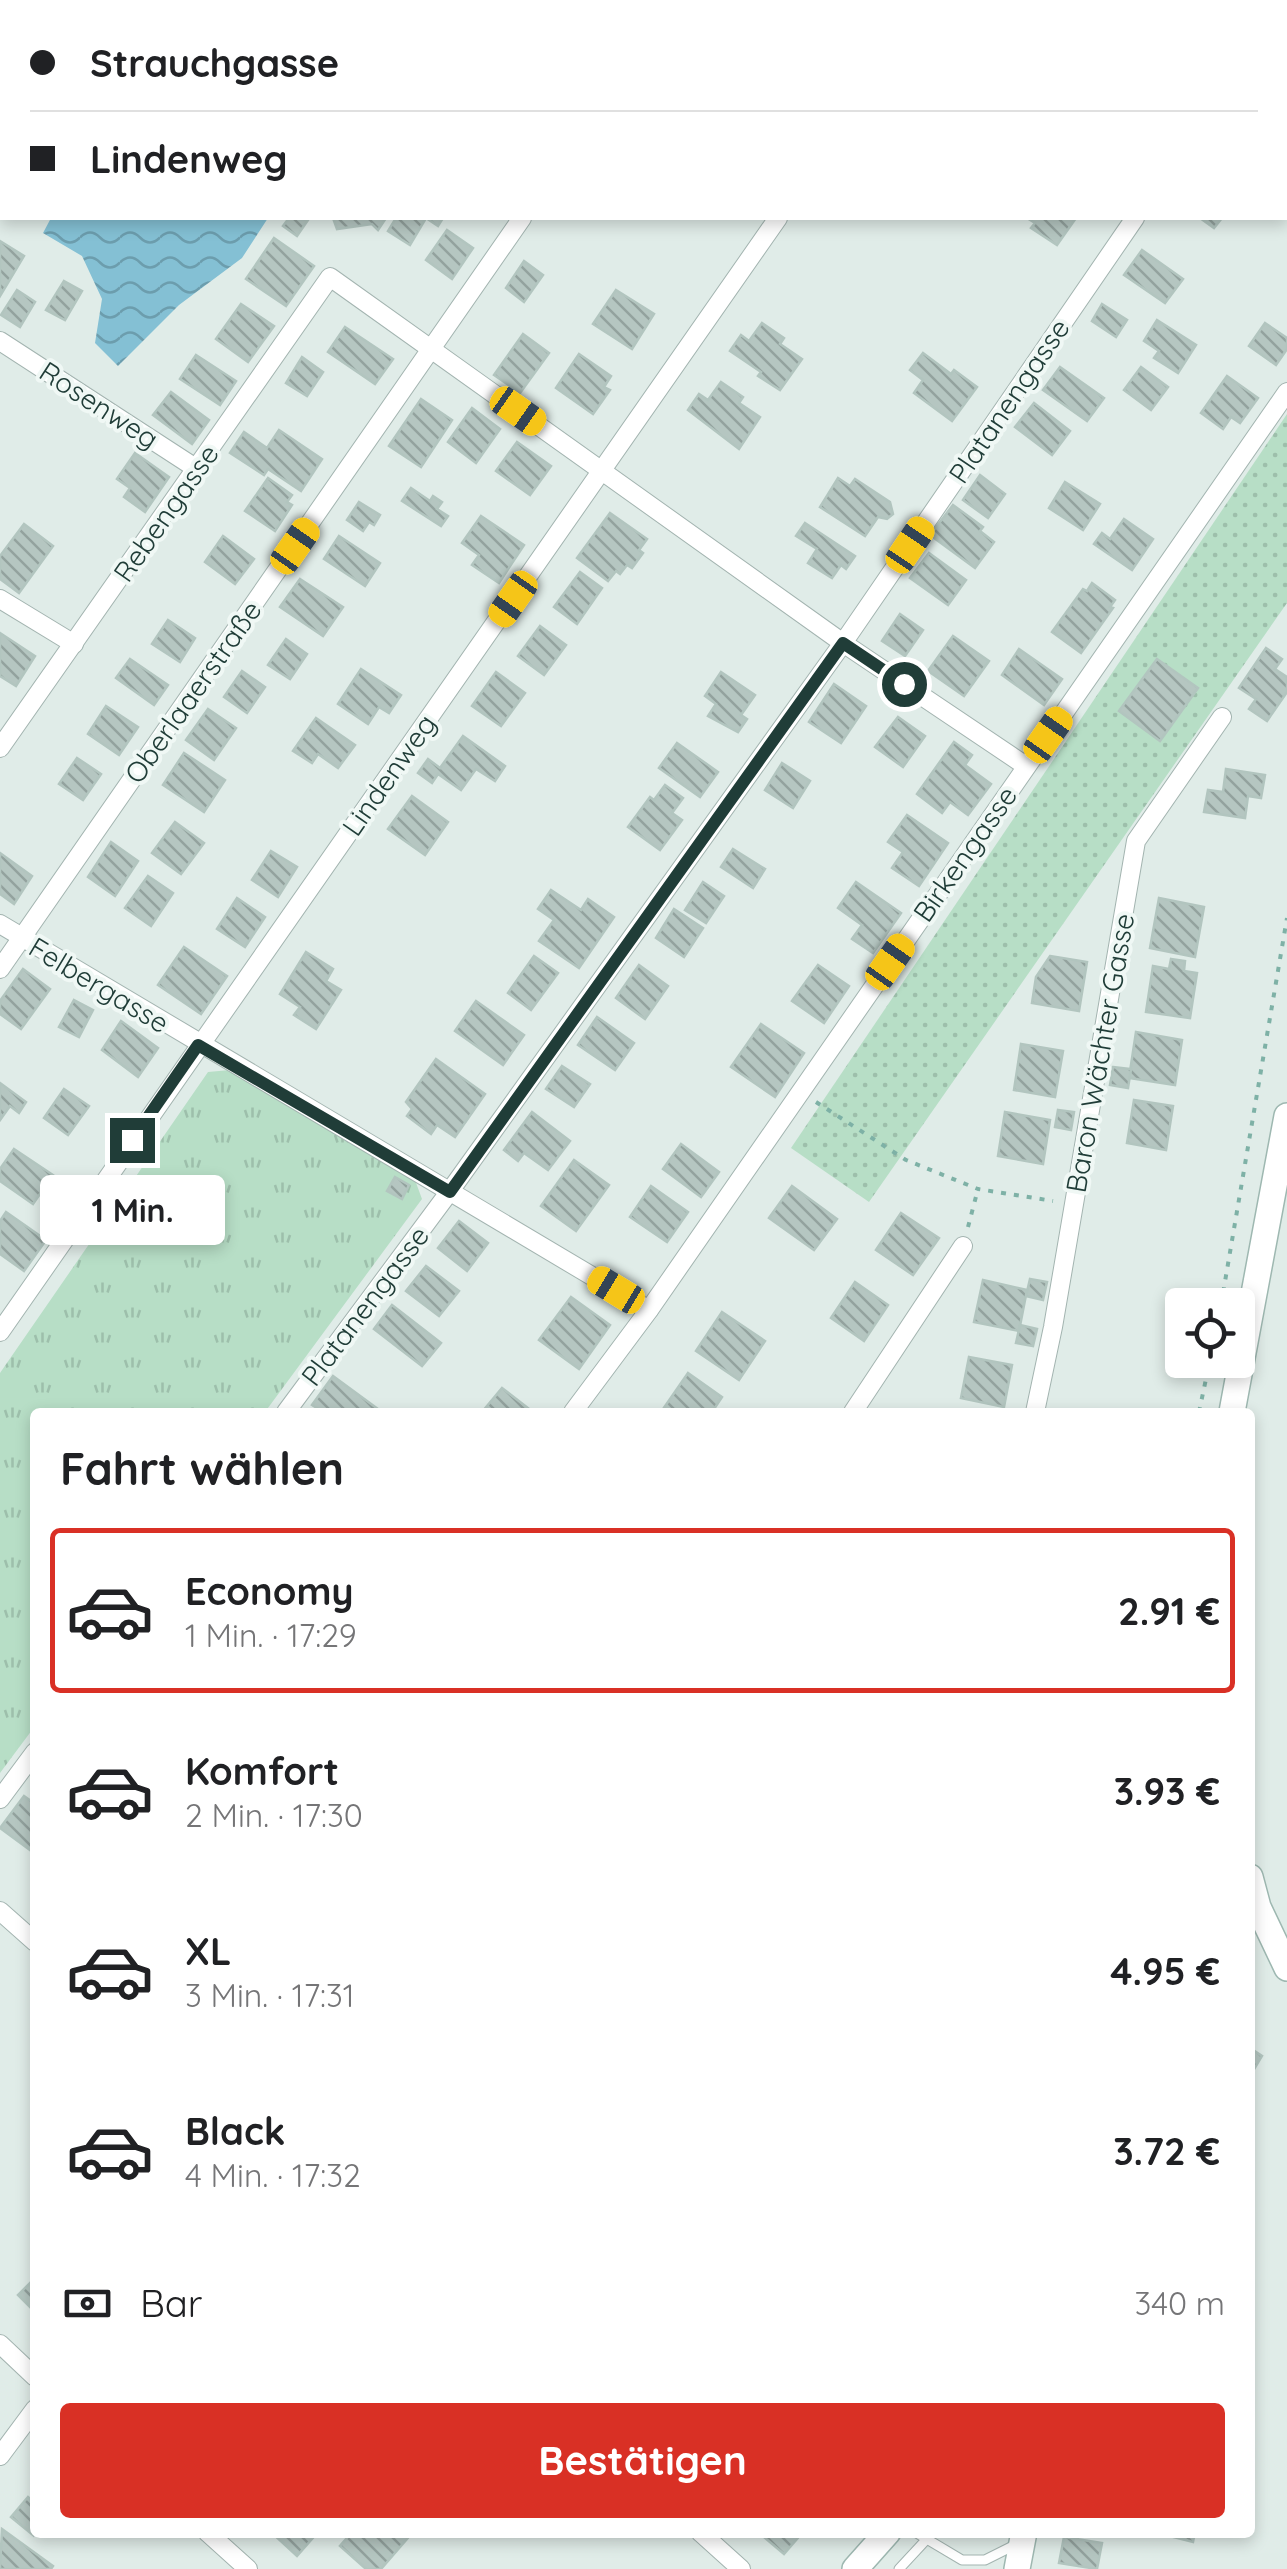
<!DOCTYPE html>
<html lang="de">
<head>
<meta charset="utf-8">
<style>
	body { margin:0; font-family:Quicksand,sans-serif; background:#f6f6f6; color:#202124; height:100vh; display:flex; flex-direction:column; font-size:38px; white-space:nowrap }
	* { box-sizing:border-box; margin:0 }
	p { font-size:32px; color:#757577 }
	.icon { flex:none; width:55px; height:55px; fill:none; stroke:currentColor; stroke-width:2; stroke-linecap:round; stroke-linejoin:round }
	.map { position:relative; flex:1; overflow:hidden }
	.details { position:absolute; left:30px; top:1408px; width:1225px; height:1130px; display:flex; flex-direction:column; background:#fff; border-radius:10px; box-shadow:0 5px 15px #0003 }
	.details>* { flex:none }
	.hud { position:absolute; left:0px; top:0px; width:1288px; height:220px; box-shadow:0 5px 15px #0003; display:grid; align-content:center; height:220px; padding:0 30px; background:#fff }
	.fabs { position:absolute; left:1165px; top:1288px; display:grid; gap:20px }
	.fabs a { display:grid; place-items:center; width:90px; height:90px; border-radius:10px; background:#fff; box-shadow:0 5px 15px #0003; font-size:50px }
	.end { position:absolute; width:45px; height:45px; margin:-22px; border:12px solid #203d38; background:#fff; box-shadow:0 0 0 5px #fff }
	.from { border-radius:50% }
	.bubble { position:absolute; height:70px; border-radius:10px; background:#fff; box-shadow:0 5px 15px #0003; font-size:32px; font-weight:800; line-height:70px; text-align:center }
	.car { position:absolute; width:30px; height:60px; margin:-30px -15px; border-radius:12px; box-shadow:0 0 8px 2px #0007; background:linear-gradient(#f5c518 24%,#345 0 40%,#f5c518 0 76%,#345 0 86%,#f5c518 0) }
	.hud b { display:flex; align-items:center; gap:35px; height:95px; font-size:38px }
	.hud b+b { border-top:2px solid #e0e0e0 }
	.hud i { width:25px; height:25px; background:#202124 }
	ul { padding:0; list-style:none }
	li { display:flex; align-items:center; gap:30px; height:165px; margin:0 20px 15px; padding:0 10px; border:5px solid transparent; border-radius:10px }
	li div { flex:1 }
	li b { display:block; font-size:38px }
	li em { font-style:normal; font-weight:800 }
	li.on { border-color:#d93025 }
	li>.icon { width:90px; height:90px; stroke-width:1.5 }
	h2 { padding:0 30px; font-size:45px; line-height:120px }
	.pay { display:flex; align-items:center; gap:25px; height:110px; padding:0 30px; font-size:38px }
	.pay p { margin-inline-start:auto }
	.action { display:flex; gap:20px; margin-top:auto; padding:20px 30px }
	.action a { flex:1; height:115px; border-radius:10px; background:#d93025; color:#fff; font-size:40px; font-weight:800; line-height:115px; text-align:center }
	.map>svg:first-child { display:block }
	.grass { fill:url(#grass-dots) }
	.park { fill:url(#park-tufts) }
	.water { fill:url(#water-waves) }
	.building { fill:url(#building-back-hatch); stroke:#b2c5bf; stroke-width:2.5 }
	.lines { fill:none; stroke-linecap:round; stroke-linejoin:round }
	.lane-casing { stroke:#a3b4b0; stroke-width:11 }
	.street-casing { stroke:#a3b4b0; stroke-width:20 }
	.secondary-casing { stroke:#9eb8b1; stroke-width:28 }
	.path { stroke:#7eb1a6; stroke-width:4; stroke-dasharray:5 8; stroke-linecap:butt }
	.lane { stroke:#fff; stroke-width:9 }
	.street { stroke:#fff; stroke-width:18 }
	.secondary { stroke:#fff; stroke-width:25 }
	.route { stroke:#203d38; stroke-width:12 }
	.labels { text-anchor:middle; stroke-width:8; stroke-linejoin:round; paint-order:stroke }
	.street-label { font-size:28px; fill:#203d38; stroke:#f0f8f5 }
</style>
</head>
<body>
<div class="map">
<svg width="1287" height="2569" viewBox="0 0 1287 2569">
	<defs>
		<pattern id="grass-dots" width="8" height="8" patternUnits="userSpaceOnUse" patternTransform="scale(2.5)"><rect width="8" height="8" fill="#b7dec6"/><path d="M2 2h.1M6 6h.1" fill="none" stroke="#9dbfab" stroke-width="1.8" stroke-linecap="round"/></pattern>
		<pattern id="park-tufts" width="24" height="20" patternUnits="userSpaceOnUse" patternTransform="scale(2.5)"><rect width="24" height="20" fill="#b7dec6"/><path d="M3 7l-1-3M5 7V3M7 7l1-3M15 17l-1-3M17 17v-4M19 17l1-3" fill="none" stroke="#9dbfab"/></pattern>
		<pattern id="water-waves" width="16" height="10" patternUnits="userSpaceOnUse" patternTransform="scale(2.5)"><rect width="16" height="10" fill="#84c0d4"/><path d="M0 5q4-4 8 0t8 0" fill="none" stroke="#6c9dad"/></pattern>
		<pattern id="building-back-hatch" width="6" height="6" patternUnits="userSpaceOnUse" patternTransform="scale(2.5)"><rect width="6" height="6" fill="#b5c6c1"/><path d="M-1 5l2 2M0 0l6 6M5-1l2 2" fill="none" stroke="#93a29e"/></pattern>
	</defs>
	<rect width="100%" height="100%" fill="#e0ece8"/>
	<!-- grass -->
	<polygon class="grass" points="1287,414 1287,603 869,1202 791,1148"/>
	<!-- park -->
	<polygon class="park" points="230,1070 415,1180 422,1199 265,1412 35,1412 35,1726 0,1773 0,1373 208,1072"/>
	<!-- water -->
	<g class="water">
		<polygon points="0,0 94,0 2,2 0,111"/>
		<polygon points="154,0 453,0 153,2"/>
		<polygon points="51,218 268,218 242,258 179,305 118,366 95,343 102,299 82,256 43,233"/>
	</g>
	<!-- building -->
	<g class="building">
		<polygon points="811,0 850,0 854,2 809,2"/>
		<polygon points="969,0 1035,0 1036,1 967,2"/>
		<polygon points="1151,0 1208,0 1210,2 1150,2"/>
		<rect x="1285" y="145" width="2" height="66"/>
		<polygon points="289,218 308,220 297,236 283,226"/>
		<polygon points="333,218 386,218 378,230 372,224 337,229"/>
		<polygon points="396,218 443,218 438,226 426,218 410,245 388,231"/>
		<polygon points="1027,218 1076,218 1057,245 1031,228 1035,223"/>
		<polygon points="1200,218 1222,218 1214,228"/>
		<polygon points="447,230 473,248 452,279 426,260"/>
		<polygon points="274,238 314,266 286,306 246,279"/>
		<polygon points="0,241 24,256 0,296"/>
		<polygon points="1142,250 1183,279 1165,303 1124,275"/>
		<polygon points="524,261 543,275 524,302 506,288"/>
		<polygon points="64,281 82,291 65,320 46,310"/>
		<polygon points="17,290 35,302 20,327 1,315"/>
		<polygon points="616,290 654,314 632,349 593,324"/>
		<polygon points="241,304 274,326 248,362 216,339"/>
		<polygon points="1102,304 1127,320 1116,337 1092,321"/>
		<polygon points="1157,320 1196,345 1178,373 1154,358 1159,351 1144,341"/>
		<polygon points="762,323 784,338 780,344 802,359 780,390 758,376 761,372 730,351 741,335 749,341"/>
		<polygon points="1265,323 1287,338 1287,349 1276,365 1249,346"/>
		<polygon points="345,327 393,359 375,384 328,352"/>
		<polygon points="523,334 549,353 520,393 494,375"/>
		<polygon points="923,353 951,374 954,370 977,387 952,421 914,393 923,380 910,370"/>
		<polygon points="579,354 611,376 604,387 610,390 593,414 556,388"/>
		<polygon points="196,355 236,381 220,405 180,379"/>
		<polygon points="302,357 323,372 307,396 286,383"/>
		<polygon points="1060,367 1104,398 1087,421 1043,390"/>
		<polygon points="1141,367 1168,387 1151,410 1124,390"/>
		<polygon points="1227,376 1258,398 1240,423 1231,417 1223,429 1201,413"/>
		<polygon points="721,382 743,397 739,403 760,417 739,449 688,410 699,394 708,400"/>
		<polygon points="171,392 209,420 192,444 153,415"/>
		<polygon points="421,399 452,420 421,467 389,446"/>
		<polygon points="1034,403 1070,431 1052,455 1015,427"/>
		<polygon points="472,408 500,429 476,463 448,442"/>
		<polygon points="279,430 322,459 301,491 268,469 264,475 230,453 244,432 267,448"/>
		<polygon points="517,442 551,466 530,495 496,471"/>
		<polygon points="135,453 169,477 145,512 124,497 130,488 117,479"/>
		<polygon points="980,475 1005,494 988,518 963,500"/>
		<polygon points="268,478 292,495 287,502 292,505 275,531 245,511"/>
		<polygon points="838,478 850,486 855,479 890,502 893,514 887,519 878,517 865,536 820,507"/>
		<polygon points="1065,482 1100,504 1083,530 1049,508"/>
		<polygon points="411,488 430,501 433,496 442,502 437,509 448,516 441,526 402,501"/>
		<polygon points="359,502 380,515 374,525 369,522 363,531 347,520"/>
		<polygon points="953,505 983,527 980,531 994,542 975,568 930,535"/>
		<polygon points="610,513 647,539 639,550 643,553 632,568 627,565 620,574 616,571 608,581 577,558"/>
		<polygon points="481,516 524,545 499,583 472,565 479,555 462,543"/>
		<polygon points="1124,519 1153,539 1132,570 1094,544 1102,533 1110,539"/>
		<polygon points="805,523 855,556 846,569 841,565 832,578 808,563 817,549 796,536"/>
		<polygon points="24,524 53,546 19,593 0,579 0,556"/>
		<polygon points="223,536 254,559 235,584 205,562"/>
		<polygon points="339,536 380,563 365,586 324,559"/>
		<polygon points="929,553 966,580 948,605 910,578"/>
		<polygon points="580,572 602,588 577,624 554,607"/>
		<polygon points="300,579 343,607 323,636 280,607"/>
		<polygon points="1092,583 1115,600 1110,607 1113,608 1081,653 1052,632 1083,589 1087,591"/>
		<polygon points="900,614 923,630 905,656 882,641"/>
		<polygon points="168,620 195,638 180,662 152,644"/>
		<polygon points="540,626 566,645 544,675 518,656"/>
		<polygon points="0,633 35,656 16,686 0,676"/>
		<polygon points="953,636 989,661 964,696 928,671"/>
		<polygon points="286,639 307,654 290,679 268,665"/>
		<polygon points="1266,648 1282,659 1275,669 1287,677 1287,692 1267,721 1249,709 1256,699 1239,688"/>
		<polygon points="1019,649 1062,679 1044,705 1002,675"/>
		<polygon points="130,659 168,685 154,705 116,678"/>
		<polygon points="1157,659 1198,688 1160,741 1119,711"/>
		<polygon points="361,669 401,695 389,713 379,707 368,724 338,704"/>
		<polygon points="242,671 265,687 247,713 224,697"/>
		<polygon points="496,672 525,693 501,726 472,706"/>
		<polygon points="721,672 755,695 741,715 747,719 738,732 708,716 716,704 705,696"/>
		<polygon points="834,684 866,706 841,743 809,722"/>
		<polygon points="106,706 138,727 119,755 88,734"/>
		<polygon points="208,709 236,728 214,760 186,740"/>
		<polygon points="898,717 925,736 903,767 875,747"/>
		<polygon points="316,718 355,745 338,768 318,754 312,763 293,751"/>
		<polygon points="463,736 505,766 495,781 476,769 461,790 438,774 432,783 418,773 428,759 440,768"/>
		<polygon points="954,742 972,755 965,765 991,784 968,815 950,802 942,813 917,794"/>
		<polygon points="677,743 718,772 700,797 659,768"/>
		<polygon points="184,753 225,780 204,812 163,785"/>
		<polygon points="77,758 101,774 83,800 59,784"/>
		<polygon points="782,763 810,781 793,808 765,790"/>
		<polygon points="1226,769 1265,775 1261,798 1248,796 1245,818 1204,812 1208,790 1223,792"/>
		<polygon points="665,785 683,798 672,813 682,820 660,850 628,827 650,797 654,800"/>
		<polygon points="412,796 448,822 425,855 388,829"/>
		<polygon points="907,815 948,843 919,886 892,868 903,852 888,842"/>
		<polygon points="175,822 204,843 181,874 152,853"/>
		<polygon points="111,842 138,861 115,896 88,877"/>
		<polygon points="733,849 765,869 753,888 721,867"/>
		<polygon points="271,851 297,867 278,897 252,880"/>
		<polygon points="0,853 32,876 14,904 0,894"/>
		<polygon points="148,876 173,893 151,926 125,908"/>
		<polygon points="703,882 724,896 706,923 685,910"/>
		<polygon points="856,882 901,913 873,953 852,939 862,925 838,908"/>
		<polygon points="551,890 581,910 588,899 614,917 579,968 539,941 554,920 538,909"/>
		<polygon points="237,898 265,917 245,947 217,929"/>
		<polygon points="1159,898 1204,907 1195,957 1150,948"/>
		<polygon points="674,909 703,928 684,957 656,938"/>
		<polygon points="184,947 227,976 201,1014 158,985"/>
		<polygon points="306,952 333,969 326,981 341,990 316,1029 294,1015 300,1007 280,994"/>
		<polygon points="534,956 558,973 531,1010 508,993"/>
		<polygon points="1050,956 1087,962 1079,1011 1032,1003 1036,977"/>
		<polygon points="1171,959 1185,961 1184,971 1197,973 1190,1018 1146,1012 1153,966 1169,969"/>
		<polygon points="639,965 668,986 645,1019 616,998"/>
		<polygon points="818,965 849,986 824,1023 792,1001"/>
		<polygon points="23,969 50,989 21,1029 0,1014 0,1001"/>
		<polygon points="74,1000 93,1010 79,1037 59,1027"/>
		<polygon points="476,1001 524,1035 503,1065 455,1031"/>
		<polygon points="597,1017 634,1043 615,1070 578,1045"/>
		<polygon points="121,1021 158,1048 138,1077 102,1050"/>
		<polygon points="761,1024 804,1053 775,1097 731,1067"/>
		<polygon points="1136,1032 1182,1040 1175,1085 1129,1078"/>
		<polygon points="1021,1044 1063,1051 1055,1097 1014,1090"/>
		<polygon points="436,1059 485,1094 455,1137 437,1125 431,1134 407,1116 412,1109 406,1102"/>
		<polygon points="562,1066 590,1084 574,1107 546,1089"/>
		<polygon points="1113,1067 1131,1069 1128,1088 1110,1085"/>
		<polygon points="0,1083 26,1102 19,1113 10,1106 0,1120"/>
		<polygon points="64,1089 89,1106 68,1135 44,1118"/>
		<polygon points="1134,1100 1173,1106 1166,1150 1127,1143"/>
		<polygon points="1058,1110 1074,1112 1071,1130 1055,1127"/>
		<polygon points="532,1112 570,1141 548,1170 524,1153 518,1161 504,1150"/>
		<polygon points="1005,1112 1050,1120 1043,1164 998,1156"/>
		<polygon points="681,1144 719,1172 701,1197 663,1169"/>
		<polygon points="14,1149 53,1175 33,1204 0,1181 0,1169"/>
		<polygon points="574,1160 609,1185 576,1231 541,1206"/>
		<polygon points="395,1177 409,1185 402,1199 387,1191"/>
		<polygon points="651,1186 688,1212 667,1242 630,1217"/>
		<polygon points="792,1186 837,1219 814,1250 769,1218"/>
		<polygon points="6,1212 46,1240 24,1271 0,1254 0,1221"/>
		<polygon points="901,1213 939,1238 913,1275 876,1250"/>
		<polygon points="459,1221 488,1243 467,1271 438,1248"/>
		<polygon points="426,1266 459,1291 439,1316 406,1291"/>
		<polygon points="1030,1279 1047,1282 1043,1300 1026,1296"/>
		<polygon points="983,1280 1027,1290 1019,1331 974,1322"/>
		<polygon points="855,1282 888,1305 864,1341 831,1318"/>
		<polygon points="571,1297 610,1325 579,1369 539,1340"/>
		<polygon points="392,1305 441,1343 422,1366 374,1329"/>
		<polygon points="722,1312 765,1341 739,1380 696,1351"/>
		<polygon points="1020,1325 1037,1329 1033,1346 1016,1343"/>
		<polygon points="969,1357 1012,1365 1004,1407 961,1398"/>
		<polygon points="688,1373 722,1397 712,1412 661,1412"/>
		<polygon points="333,1376 382,1412 323,1412 312,1405"/>
		<polygon points="502,1388 533,1412 482,1412"/>
		<polygon points="24,1796 35,1804 35,1844 30,1850 0,1828"/>
		<polygon points="1250,2048 1262,2056 1250,2076"/>
		<polygon points="35,2278 35,2312 18,2295"/>
		<polygon points="28,2497 35,2503 33,2535 11,2517"/>
		<polygon points="2,2529 53,2566 51,2569 0,2569"/>
		<polygon points="271,2532 318,2532 297,2556"/>
		<polygon points="352,2532 413,2532 381,2569 366,2569 340,2546"/>
		<polygon points="758,2532 803,2532 784,2554"/>
		<polygon points="1154,2532 1195,2532 1193,2542"/>
		<polygon points="1064,2537 1102,2543 1097,2569 1059,2563"/>
	</g>
	<g class="lines">
		<!-- lane casing -->
		<g class="lane-casing">
			<g id="lane">
				<polyline points="915,2532 962,2560 985,2560 1015,2545"/>
				<polyline points="899,2569 925,2541"/>
			</g>
		</g>
		<!-- street casing -->
		<g class="street-casing">
			<g id="street">
				<polyline points="1081,0 1084,2"/>
				<polyline points="669,2 671,0"/>
				<polyline points="926,2 927,0"/>
				<polyline points="1261,2 1263,0"/>
				<polyline points="1285,107 1287,108"/>
				<polyline points="0,341 197,469"/>
				<polyline points="0,599 74,644"/>
				<polyline points="0,748 330,277 843,643 1026,766"/>
				<polyline points="0,924 649,1310"/>
				<polyline points="0,969 522,218"/>
				<polyline points="0,1332 778,218"/>
				<polyline points="286,1412 450,1191 843,643 1135,218"/>
				<polyline points="573,1412 649,1310 1287,392"/>
				<polyline points="853,1412 963,1246"/>
				<polyline points="1035,1412 1053,1327 1136,841 1222,717"/>
				<polyline points="0,1799 35,1752"/>
				<polyline points="0,1911 35,1942"/>
				<polyline points="0,2344 35,2377"/>
				<polyline points="0,2456 35,2409"/>
				<polyline points="207,2532 248,2569"/>
				<polyline points="700,2532 741,2569"/>
			</g>
		</g>
		<!-- secondary casing -->
		<g class="secondary-casing">
			<g id="secondary">
				<polyline points="1232,1412 1287,1116"/>
				<polyline points="1250,1877 1258,1907 1287,1968"/>
				<polyline points="855,2569 888,2532"/>
				<polyline points="1017,2569 1024,2532"/>
			</g>
		</g>
		<!-- path -->
		<g class="path">
			<polyline points="816,1102 906,1160 978,1189 1053,1201"/>
			<polyline points="968,1227 978,1189"/>
			<polyline points="1221,1305 1287,918"/>
			<polyline points="1199,1412 1210,1360"/>
		</g>
		<!-- lane -->
		<use href="#lane" class="lane"/>
		<!-- street -->
		<use href="#street" class="street"/>
		<!-- secondary -->
		<use href="#secondary" class="secondary"/>
	</g>
	<g class="lines">
		<!-- route -->
		<polyline class="route" points="132,1140 198,1045 450,1192 843,643 904,684"/>
	</g>
	<g class="labels">
		<!-- street labels -->
		<g class="street-label">
			<text transform="translate(1009 401) rotate(-56)" y="10">Platanengasse</text>
			<text transform="translate(99 405) rotate(33)" y="10">Rosenweg</text>
			<text transform="translate(166 513) rotate(-55)" y="10">Rebengasse</text>
			<text transform="translate(193 692) rotate(-55)" y="10">Oberlaaerstraße</text>
			<text transform="translate(389 775) rotate(-55)" y="10">Lindenweg</text>
			<text transform="translate(965 854) rotate(-55)" y="10">Birkengasse</text>
			<text transform="translate(99 985) rotate(31)" y="10">Felbergasse</text>
			<text transform="translate(1100 1053) rotate(-80)" y="10">Baron Wächter Gasse</text>
			<text transform="translate(365 1306) rotate(-53)" y="10">Platanengasse</text>
		</g>
	</g>
</svg>
<div class="fabs">
<a><svg class="icon" aria-label="locate" viewBox="0 0 24 24"><circle cx="12" cy="12" r="6"/><path d="M12 2v4M12 18v4M2 12h4M18 12h4"/></svg></a>
</div>
<i class="end from" style="left:904px;top:684px"></i>
<i class="end" style="left:132px;top:1140px"></i>
<div class="bubble" style="left:40px;top:1175px;width:185px">1 Min.</div>
<i class="car" style="left:518px;top:411px;rotate:125deg"></i>
<i class="car" style="left:910px;top:545px;rotate:34deg"></i>
<i class="car" style="left:295px;top:546px;rotate:35deg"></i>
<i class="car" style="left:513px;top:599px;rotate:215deg"></i>
<i class="car" style="left:1048px;top:735px;rotate:35deg"></i>
<i class="car" style="left:890px;top:962px;rotate:35deg"></i>
<i class="car" style="left:616px;top:1290px;rotate:301deg"></i>
<div class="hud">
<b><i class="from"></i>Strauchgasse</b>
<b><i></i>Lindenweg</b>
</div>
<section class="details">
<h2>Fahrt wählen</h2>
<ul>
<li class="on"><svg class="icon" aria-label="car" viewBox="0 0 24 24"><path d="M5 17H2v-5l4-1 3-4h7l3 4 3 1v5h-3M9 17h6M6 11h13"/><circle cx="7" cy="17" r="2"/><circle cx="17" cy="17" r="2"/></svg><div><b>Economy</b><p>1 Min. · 17:29</p></div><em>2.91 €</em></li>
<li><svg class="icon" aria-label="car" viewBox="0 0 24 24"><path d="M5 17H2v-5l4-1 3-4h7l3 4 3 1v5h-3M9 17h6M6 11h13"/><circle cx="7" cy="17" r="2"/><circle cx="17" cy="17" r="2"/></svg><div><b>Komfort</b><p>2 Min. · 17:30</p></div><em>3.93 €</em></li>
<li><svg class="icon" aria-label="car" viewBox="0 0 24 24"><path d="M5 17H2v-5l4-1 3-4h7l3 4 3 1v5h-3M9 17h6M6 11h13"/><circle cx="7" cy="17" r="2"/><circle cx="17" cy="17" r="2"/></svg><div><b>XL</b><p>3 Min. · 17:31</p></div><em>4.95 €</em></li>
<li><svg class="icon" aria-label="car" viewBox="0 0 24 24"><path d="M5 17H2v-5l4-1 3-4h7l3 4 3 1v5h-3M9 17h6M6 11h13"/><circle cx="7" cy="17" r="2"/><circle cx="17" cy="17" r="2"/></svg><div><b>Black</b><p>4 Min. · 17:32</p></div><em>3.72 €</em></li>
</ul>
<div class="pay"><svg class="icon" aria-label="cash" viewBox="0 0 24 24"><path d="M3 7h18v10H3z"/><circle cx="12" cy="12" r="2"/></svg>Bar<p>340 m</p></div>
<div class="action"><a>Bestätigen</a></div>
</section>
</div>
</body>
</html>
